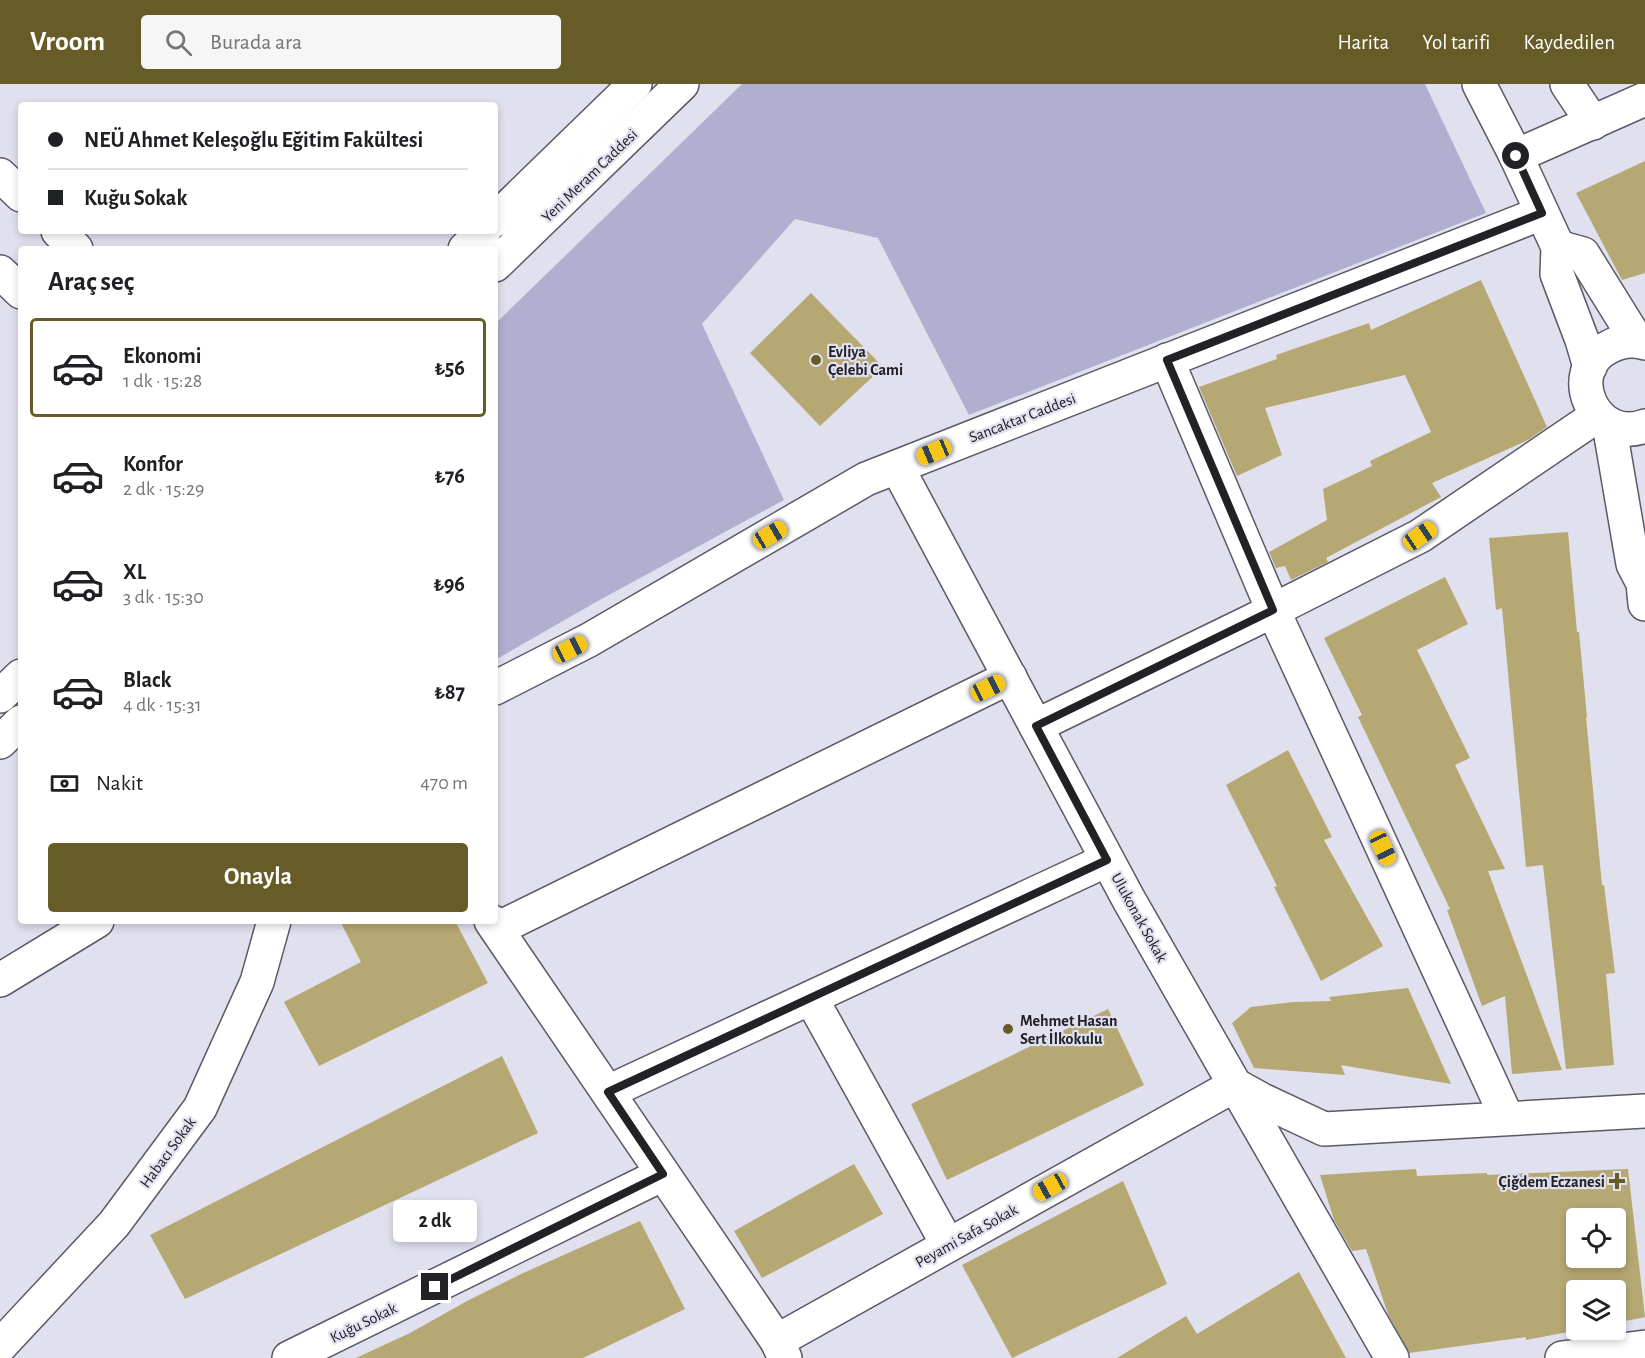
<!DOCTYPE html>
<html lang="tr">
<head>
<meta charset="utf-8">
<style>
	body { margin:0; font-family:"Alegreya Sans",sans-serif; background:#f6f6f6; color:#202124; height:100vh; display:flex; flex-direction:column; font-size:22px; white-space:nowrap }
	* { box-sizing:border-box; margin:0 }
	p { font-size:20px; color:#757577 }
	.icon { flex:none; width:33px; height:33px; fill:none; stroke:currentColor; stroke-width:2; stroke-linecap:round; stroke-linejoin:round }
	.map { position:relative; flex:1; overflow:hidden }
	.details { position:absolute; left:18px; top:162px; width:480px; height:678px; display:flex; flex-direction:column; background:#fff; border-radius:6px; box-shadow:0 3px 9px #0003 }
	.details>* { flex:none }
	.hud { position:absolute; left:18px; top:18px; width:480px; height:132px; border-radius:6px; box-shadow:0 3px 9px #0003; display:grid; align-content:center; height:132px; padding:0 30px; background:#fff }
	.buttons { position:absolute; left:1566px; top:1124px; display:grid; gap:12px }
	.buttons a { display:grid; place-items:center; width:60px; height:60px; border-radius:6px; background:#fff; box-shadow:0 3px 9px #0003; font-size:30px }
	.end { position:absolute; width:27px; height:27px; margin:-14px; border:8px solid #212126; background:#fff; box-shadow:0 0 0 3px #fff }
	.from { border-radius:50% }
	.bubble { position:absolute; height:42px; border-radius:6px; background:#fff; box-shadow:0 3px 9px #0003; font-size:20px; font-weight:700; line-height:42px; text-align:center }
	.car { position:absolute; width:18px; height:36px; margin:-18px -9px; border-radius:8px; box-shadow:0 0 4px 2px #0007; background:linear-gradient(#f5c518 24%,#345 0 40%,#f5c518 0 76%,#345 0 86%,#f5c518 0) }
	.hud b { display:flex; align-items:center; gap:21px; height:57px; font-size:22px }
	.hud b+b { border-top:2px solid #e0e0e0 }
	.hud i { width:15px; height:15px; background:#202124 }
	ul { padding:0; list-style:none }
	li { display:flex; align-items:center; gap:18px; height:99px; margin:0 12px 9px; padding:0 18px; border:3px solid transparent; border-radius:6px }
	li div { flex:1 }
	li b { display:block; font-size:22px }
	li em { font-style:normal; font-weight:700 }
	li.on { border-color:#675b28 }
	li>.icon { width:54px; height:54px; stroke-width:1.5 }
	h2 { padding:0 30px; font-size:27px; line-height:72px }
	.pay { display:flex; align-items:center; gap:15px; height:66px; padding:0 30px; font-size:22px }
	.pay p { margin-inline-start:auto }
	.button { display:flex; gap:12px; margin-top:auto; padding:12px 30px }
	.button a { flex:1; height:69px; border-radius:6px; background:#675b28; color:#fff; font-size:24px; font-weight:700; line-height:69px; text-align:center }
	header { display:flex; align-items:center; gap:36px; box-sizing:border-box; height:84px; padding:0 30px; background:#675b28; color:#fff }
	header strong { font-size:28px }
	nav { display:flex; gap:33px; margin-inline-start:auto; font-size:21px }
	.search { width:420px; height:54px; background:#f6f6f6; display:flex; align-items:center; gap:15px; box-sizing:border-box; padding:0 21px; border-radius:6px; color:#757577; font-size:22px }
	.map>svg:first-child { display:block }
	.green { fill:#b1afcf }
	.building { fill:#b6a872; fill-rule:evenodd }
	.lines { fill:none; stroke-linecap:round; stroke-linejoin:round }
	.street-casing { stroke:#5a5966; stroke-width:36 }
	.secondary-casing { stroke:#5a5966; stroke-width:36 }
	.street { stroke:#fff; stroke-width:33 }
	.secondary { stroke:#fff; stroke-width:33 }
	.route { stroke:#212126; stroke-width:8 }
	.poi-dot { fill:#675b28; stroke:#e0e0ef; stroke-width:2 }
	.labels { text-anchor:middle; stroke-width:4.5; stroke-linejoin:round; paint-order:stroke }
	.street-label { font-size:16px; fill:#212126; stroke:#e0e0ef }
	.poi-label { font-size:16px; font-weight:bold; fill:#212126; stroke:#e0e0ef; text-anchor:start }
</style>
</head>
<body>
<header>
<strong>Vroom</strong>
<div class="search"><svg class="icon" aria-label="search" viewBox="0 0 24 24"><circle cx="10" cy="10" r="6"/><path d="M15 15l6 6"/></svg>Burada ara</div>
<nav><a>Harita</a><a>Yol tarifi</a><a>Kaydedilen</a></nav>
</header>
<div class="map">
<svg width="1645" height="1274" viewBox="0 0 1645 1274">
	<rect width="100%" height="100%" fill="#e0e0ef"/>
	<!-- green -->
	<polygon class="green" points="742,0 1425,0 1486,129 969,331 878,154 795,135 702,240 784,416 596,518 495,576 495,240"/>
	<!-- building -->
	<g class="building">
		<polygon points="1645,77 1645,189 1622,196 1576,109"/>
		<polygon points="1481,196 1547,343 1528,356 1432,399 1441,413 1326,474 1328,478 1291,496 1285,482 1276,484 1269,468 1327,436 1323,405 1372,382 1370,377 1431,348 1405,291 1265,324 1282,371 1237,392 1199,303 1277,275 1276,271 1369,239 1371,246"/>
		<polygon points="811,209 883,283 820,342 750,269"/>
		<polygon points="1568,448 1577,548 1579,548 1587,633 1586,633 1602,801 1604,801 1615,889 1606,890 1614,981 1566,985 1543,781 1526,783 1502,524 1496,526 1489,454"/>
		<polygon points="1445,493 1468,540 1417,566 1470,674 1455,681 1505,785 1488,787 1562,986 1512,990 1505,912 1482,922 1447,826 1450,825 1358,633 1362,631 1324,554"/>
		<polygon points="1288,666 1332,753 1324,756 1383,862 1321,897 1274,803 1277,802 1226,701"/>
		<polygon points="340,837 455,837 488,899 319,982 284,918 361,878"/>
		<polygon points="1408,904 1451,1000 1341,981 1345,991 1254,984 1232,939 1251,923 1294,918 1331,917 1329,913"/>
		<polygon points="1108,925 1144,1001 947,1096 911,1020"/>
		<polygon points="502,972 538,1049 185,1215 150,1151"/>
		<polygon points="854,1080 883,1130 762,1194 734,1147"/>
		<path d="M 1416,1085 L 1417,1092 L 1487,1089 L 1487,1091 L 1628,1085 L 1645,1233 L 1616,1239 L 1616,1206 L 1576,1206 L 1576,1245 L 1584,1245 L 1526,1256 L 1526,1253 L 1409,1269 L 1388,1230 L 1366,1165 L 1352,1167 L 1334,1136 L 1320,1091 ZM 1576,1134 L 1616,1134 L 1616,1173 L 1576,1173 Z"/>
		<polygon points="1123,1097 1167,1200 1012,1274 962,1181"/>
		<polygon points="640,1137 685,1225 583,1274 356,1274 410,1249 467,1217 521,1190"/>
		<polygon points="1299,1188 1346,1274 1117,1274 1186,1232 1197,1250"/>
	</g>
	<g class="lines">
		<!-- street casing -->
		<g class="street-casing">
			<g id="street">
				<polyline points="1567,0 1593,39"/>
				<polyline points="1516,72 1645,15"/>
				<polyline points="0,91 21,111"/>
				<polyline points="58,147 76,165"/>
				<polyline points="0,188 21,208"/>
				<polyline points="1167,276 1273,526 1507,1034"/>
				<polyline points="897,383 1129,816 1235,1001 1262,1016 1324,1045 1645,1027"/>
				<polyline points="1036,642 1252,537 1420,452 1598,331"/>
				<polyline points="491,837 777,1257"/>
				<polyline points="497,845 1010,593"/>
				<polyline points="811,914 948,1161"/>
				<polyline points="608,1008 1107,776"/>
				<polyline points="0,1262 114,1140 200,1024 257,898 274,837"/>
				<polyline points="289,1274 663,1090"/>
				<polyline points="785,1274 777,1257 1235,1001 1392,1274"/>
				<polyline points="1562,1274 1645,1263"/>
			</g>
		</g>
		<!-- secondary casing -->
		<g class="secondary-casing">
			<g id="secondary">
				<polyline points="1479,0 1516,72 1558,163 1557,190 1582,256 1590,283"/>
				<polyline points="495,136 635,0"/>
				<polyline points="1558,163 1583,170 1637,257"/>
				<polyline points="465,165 484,147"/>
				<polyline points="495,181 682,0"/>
				<path d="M 1645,259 C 1632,255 1620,257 1609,263 C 1561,287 1595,361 1645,342"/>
				<polyline points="1609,340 1633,480 1643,499 1645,520"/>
				<polyline points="495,604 589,556 866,395 1542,129"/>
				<polyline points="0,612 21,592"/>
				<polyline points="0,658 21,638"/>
				<polyline points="0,896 97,837"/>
			</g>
		</g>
		<!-- street -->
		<use href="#street" class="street"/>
		<!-- secondary -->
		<use href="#secondary" class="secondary"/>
	</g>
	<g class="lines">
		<!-- route -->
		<polyline class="route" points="435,1203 663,1090 608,1008 1107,776 1036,642 1273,526 1167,276 1542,129 1516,72"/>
	</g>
	<!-- markers -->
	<g class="poi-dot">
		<circle cx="816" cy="276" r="6"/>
		<circle cx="1008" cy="945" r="6"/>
		<path d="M1614 1088h6v6h6v6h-6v6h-6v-6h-6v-6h6z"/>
	</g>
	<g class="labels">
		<!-- street labels -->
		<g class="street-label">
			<text transform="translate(589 91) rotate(-44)" y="6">Yeni Meram Caddesi</text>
			<text transform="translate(1022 333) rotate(-21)" y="6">Sancaktar Caddesi</text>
			<text transform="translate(1140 833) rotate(61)" y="6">Ulukonak Sokak</text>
			<text transform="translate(167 1068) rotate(-54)" y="6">Habacı Sokak</text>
			<text transform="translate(966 1151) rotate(-29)" y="6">Peyami Safa Sokak</text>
			<text transform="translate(363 1238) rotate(-26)" y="6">Kuğu Sokak</text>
		</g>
		<!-- poi labels -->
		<g class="poi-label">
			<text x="828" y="273">Evliya<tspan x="828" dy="18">Çelebi Cami</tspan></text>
			<text x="1020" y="942">Mehmet Hasan<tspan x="1020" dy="18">Sert İlkokulu</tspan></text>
			<text x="1605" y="1103" text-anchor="end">Çiğdem Eczanesi</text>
		</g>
	</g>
</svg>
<div class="buttons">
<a><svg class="icon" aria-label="locate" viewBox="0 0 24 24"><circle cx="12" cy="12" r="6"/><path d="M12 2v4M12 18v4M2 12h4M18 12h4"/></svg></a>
<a><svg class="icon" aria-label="layers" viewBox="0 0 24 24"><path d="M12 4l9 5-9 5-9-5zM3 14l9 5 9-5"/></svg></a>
</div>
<i class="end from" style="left:1516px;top:72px"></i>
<i class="end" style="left:435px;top:1203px"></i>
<div class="bubble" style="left:393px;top:1116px;width:84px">2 dk</div>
<i class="car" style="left:934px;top:368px;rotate:247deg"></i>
<i class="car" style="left:770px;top:451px;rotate:60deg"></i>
<i class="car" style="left:1420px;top:452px;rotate:56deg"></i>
<i class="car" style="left:570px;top:565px;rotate:63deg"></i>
<i class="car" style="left:988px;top:604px;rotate:64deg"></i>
<i class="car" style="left:1383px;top:764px;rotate:155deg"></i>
<i class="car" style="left:1050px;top:1103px;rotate:241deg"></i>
<div class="hud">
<b><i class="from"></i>NEÜ Ahmet Keleşoğlu Eğitim Fakültesi</b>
<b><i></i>Kuğu Sokak</b>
</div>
<section class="details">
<h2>Araç seç</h2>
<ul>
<li class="on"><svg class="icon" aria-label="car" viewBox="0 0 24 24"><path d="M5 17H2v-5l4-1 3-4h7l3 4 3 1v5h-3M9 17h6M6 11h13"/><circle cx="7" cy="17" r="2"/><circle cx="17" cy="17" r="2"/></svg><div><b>Ekonomi</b><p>1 dk · 15:28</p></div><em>₺56</em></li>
<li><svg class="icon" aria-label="car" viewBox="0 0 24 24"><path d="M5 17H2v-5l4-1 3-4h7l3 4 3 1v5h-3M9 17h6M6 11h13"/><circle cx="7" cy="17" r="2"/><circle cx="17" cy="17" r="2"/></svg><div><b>Konfor</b><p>2 dk · 15:29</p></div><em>₺76</em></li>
<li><svg class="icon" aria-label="car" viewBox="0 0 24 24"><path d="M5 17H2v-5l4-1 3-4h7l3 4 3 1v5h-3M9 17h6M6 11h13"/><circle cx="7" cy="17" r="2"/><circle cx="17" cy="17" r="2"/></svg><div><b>XL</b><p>3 dk · 15:30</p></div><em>₺96</em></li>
<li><svg class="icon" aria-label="car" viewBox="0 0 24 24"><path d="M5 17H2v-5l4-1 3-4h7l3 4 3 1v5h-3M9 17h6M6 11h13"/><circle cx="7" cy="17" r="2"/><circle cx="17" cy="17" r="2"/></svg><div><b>Black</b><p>4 dk · 15:31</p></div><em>₺87</em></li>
</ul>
<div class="pay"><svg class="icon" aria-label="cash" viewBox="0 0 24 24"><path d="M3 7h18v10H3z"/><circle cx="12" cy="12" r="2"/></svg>Nakit<p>470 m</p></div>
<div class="button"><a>Onayla</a></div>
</section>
</div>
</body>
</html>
